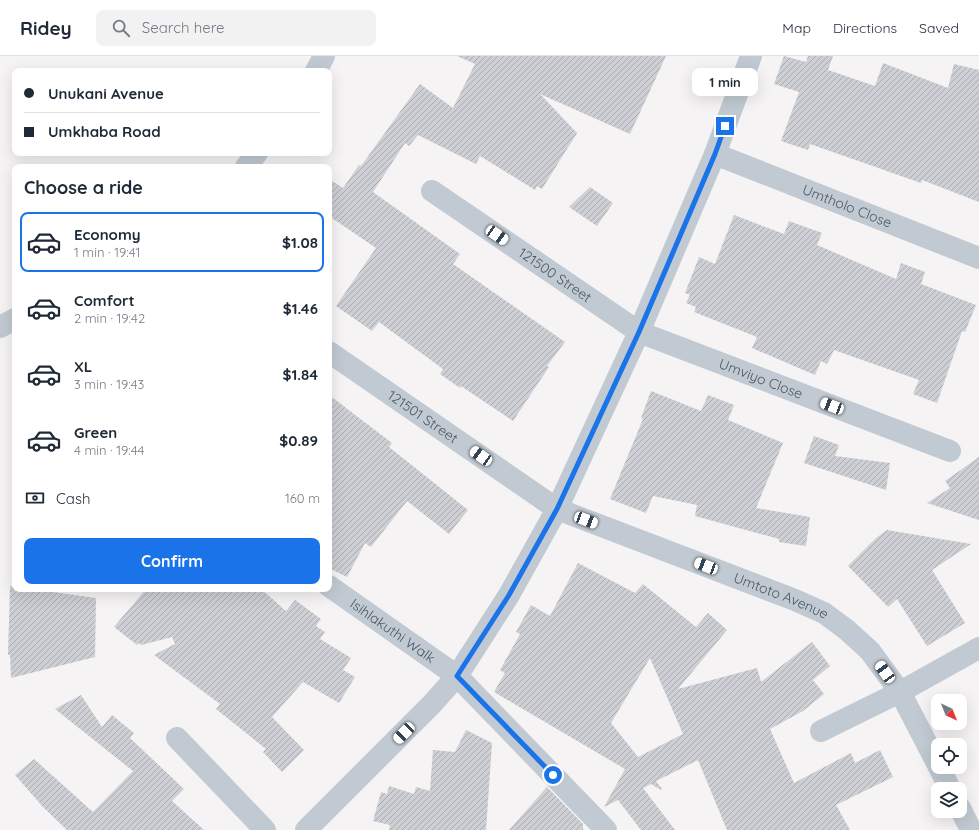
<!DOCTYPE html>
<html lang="en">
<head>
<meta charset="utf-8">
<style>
	body { margin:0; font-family:Quicksand,sans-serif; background:#f2f2f3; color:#1f2937; height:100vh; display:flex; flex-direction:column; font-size:15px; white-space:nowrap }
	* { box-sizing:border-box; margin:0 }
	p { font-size:13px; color:#747a83 }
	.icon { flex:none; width:22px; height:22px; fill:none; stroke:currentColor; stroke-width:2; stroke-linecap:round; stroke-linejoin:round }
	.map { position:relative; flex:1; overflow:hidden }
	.sheet { position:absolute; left:12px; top:108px; width:320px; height:428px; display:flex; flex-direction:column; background:#fff; border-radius:8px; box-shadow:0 4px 16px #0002 }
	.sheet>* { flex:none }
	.guide { position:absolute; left:12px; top:12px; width:320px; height:88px; border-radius:8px; box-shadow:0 4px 16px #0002; display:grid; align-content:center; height:88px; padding:0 12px; background:#fff }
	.needle { width:26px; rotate:137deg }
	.tools { position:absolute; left:931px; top:638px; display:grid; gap:8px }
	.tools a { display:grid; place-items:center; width:36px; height:36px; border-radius:8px; background:#fff; box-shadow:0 4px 16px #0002; font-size:20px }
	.end { position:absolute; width:18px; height:18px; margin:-9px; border:5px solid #1a73e8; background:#fff; box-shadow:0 0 0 2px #fff }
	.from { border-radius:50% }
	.bubble { position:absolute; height:28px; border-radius:8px; background:#fff; box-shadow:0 4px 16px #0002; font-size:13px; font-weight:800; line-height:28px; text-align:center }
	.car { position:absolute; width:12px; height:24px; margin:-12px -6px; border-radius:5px; box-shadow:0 0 3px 1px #0007; background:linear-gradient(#fff 24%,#345 0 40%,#fff 0 76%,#345 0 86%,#fff 0) }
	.guide b { display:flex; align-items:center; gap:14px; height:38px; font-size:15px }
	.guide b+b { border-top:1px solid #e0e1e3 }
	.guide i { width:10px; height:10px; background:#1f2937 }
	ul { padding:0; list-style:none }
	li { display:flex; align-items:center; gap:12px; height:60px; margin:0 8px 6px; padding:0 4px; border:2px solid transparent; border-radius:8px }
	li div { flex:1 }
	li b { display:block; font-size:15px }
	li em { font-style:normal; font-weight:800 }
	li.active { border-color:#1a73e8 }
	li>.icon { width:36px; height:36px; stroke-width:1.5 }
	h2 { padding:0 12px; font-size:18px; line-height:48px }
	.pay { display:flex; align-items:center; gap:10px; height:44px; padding:0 12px; font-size:15px }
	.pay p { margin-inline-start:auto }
	.cta { display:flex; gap:8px; margin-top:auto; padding:8px 12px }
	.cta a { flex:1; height:46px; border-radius:8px; background:#1a73e8; color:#fff; font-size:16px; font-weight:800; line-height:46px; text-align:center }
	header { display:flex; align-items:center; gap:24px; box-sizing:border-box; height:56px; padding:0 20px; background:#fff; border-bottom:1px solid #e0e1e3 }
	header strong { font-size:19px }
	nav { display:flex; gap:22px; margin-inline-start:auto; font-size:14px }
	.search { width:280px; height:36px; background:#f2f2f3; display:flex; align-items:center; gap:10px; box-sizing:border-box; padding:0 14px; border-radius:8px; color:#747a83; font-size:15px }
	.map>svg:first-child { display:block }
	.building { fill:url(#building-hatch); fill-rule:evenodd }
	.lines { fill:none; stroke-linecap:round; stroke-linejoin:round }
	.minor { stroke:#c1cad2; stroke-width:22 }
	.route { stroke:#1a73e8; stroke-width:5 }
	.labels { text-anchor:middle; stroke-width:3; stroke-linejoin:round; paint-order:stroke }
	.street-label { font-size:14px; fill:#4a5661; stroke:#fff }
</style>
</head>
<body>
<header>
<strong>Ridey</strong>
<div class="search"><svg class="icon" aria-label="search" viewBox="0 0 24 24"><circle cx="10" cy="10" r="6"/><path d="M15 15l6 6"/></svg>Search here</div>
<nav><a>Map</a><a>Directions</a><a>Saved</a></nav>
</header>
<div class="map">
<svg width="979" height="774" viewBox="0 0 979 774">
	<defs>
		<pattern id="building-hatch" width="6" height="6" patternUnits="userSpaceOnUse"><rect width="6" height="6" fill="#cdcfd5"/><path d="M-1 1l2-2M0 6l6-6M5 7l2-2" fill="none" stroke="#a8abb0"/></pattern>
	</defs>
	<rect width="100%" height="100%" fill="#f5f3f3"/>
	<!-- building -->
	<g class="building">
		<polygon points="457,0 666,0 630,78 540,38 577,77 542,133 537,130 535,134 480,100 476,108 418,79 409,90 405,87 373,136 460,198 453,208 565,286 547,310 549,311 513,365 461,330 460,332 440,318 443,313 379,266 372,275 336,250 376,192 329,160 329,123 343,132 359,109 361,110 420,28 453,52 475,8"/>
		<polygon points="784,0 806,6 808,0 833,0 828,14 875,30 883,7 948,32 954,8 979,14 979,146 922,124 921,127 810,88 808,94 781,85 799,36 774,28"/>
		<polygon points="590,131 613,147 597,170 569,151"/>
		<polygon points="734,159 784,178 789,165 822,177 817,189 896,223 901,207 925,216 921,228 976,249 965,276 962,275 937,347 913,338 919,324 834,294 827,308 821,305 815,319 752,292 757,281 694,256 696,251 686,247 690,239 685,237 699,201 715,208"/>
		<polygon points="651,335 701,355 708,339 734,349 728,364 783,387 756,452 810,461 806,490 779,486 779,483 695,460 697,449 653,440 646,457 610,443 643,363 641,362"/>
		<polygon points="329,339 392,387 389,391 468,454 449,478 407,445 371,491 365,487 347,521 329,512"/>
		<polygon points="814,380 839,389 835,400 890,407 886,434 804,407"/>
		<polygon points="979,401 979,464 927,447 950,432 945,425"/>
		<polygon points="887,474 971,488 932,514 965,567 927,590 897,543 888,551 848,510 876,482"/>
		<path d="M 578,507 L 635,537 L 643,528 L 696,571 L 708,557 L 727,574 L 678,633 L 757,612 L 761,626 L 812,586 L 830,610 L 813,624 L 824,638 L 803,655 L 770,673 L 794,727 L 851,697 L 855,707 L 880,694 L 893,721 L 836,749 L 850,774 L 727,774 L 698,704 L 656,725 L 662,733 L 661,734 L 651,728 L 643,732 L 675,774 L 641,774 L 618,744 L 604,751 L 625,713 L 494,636 L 505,617 L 500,614 L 520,578 L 516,576 L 531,549 L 550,560 ZM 650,602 L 683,678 L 638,701 L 611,667 Z"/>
		<polygon points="10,530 15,531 15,533 31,533 96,542 95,601 11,622 10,599 8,599"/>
		<polygon points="146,533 261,533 286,555 295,544 321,563 316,570 325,576 320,583 351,602 343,614 355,621 339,647 303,626 272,661 304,694 282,716 263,696 266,693 216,653 220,648 154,599 175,588 172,581 141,589 138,587 137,589 114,571"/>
		<polygon points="81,639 102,671 112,659 134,677 130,682 184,733 172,745 204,774 67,774 43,751 15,719 34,703 93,756 133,715 55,653"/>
		<polygon points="466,674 492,687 486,774 389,774 390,769 373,765 381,736 387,738 389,730 414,738 416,731 430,735 433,694 455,696"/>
		<polygon points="547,731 583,768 583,774 509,774"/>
	</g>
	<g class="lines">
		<!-- minor -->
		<g class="minor">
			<polyline points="316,15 324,0"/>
			<path id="s1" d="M 715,98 L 979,202"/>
			<polyline points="246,111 257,97"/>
			<path id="s2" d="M 432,135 L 639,276 L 950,395"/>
			<polyline points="0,271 15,263"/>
			<path id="s3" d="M 329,296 L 557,453 L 795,544 L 824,557 L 847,574 L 870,595 L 900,636 L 938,709"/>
			<path id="s4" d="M 329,530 L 457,620 L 606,774"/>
			<polyline points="821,675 900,636 979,592"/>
			<polyline points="177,682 265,774"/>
			<polyline points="939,711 950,733"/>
			<polyline points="960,752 971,774"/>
			<polyline points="306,774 432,648 457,620 509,539 557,453 639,276 715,98 751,0"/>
		</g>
	</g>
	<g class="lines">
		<!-- route -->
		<polyline class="route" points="553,719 457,620 509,539 557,453 639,276 715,98 725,70"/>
	</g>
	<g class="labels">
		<!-- street labels -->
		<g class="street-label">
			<text dy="5" stroke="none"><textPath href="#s1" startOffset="142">Umtholo Close</textPath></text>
			<text dy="5" stroke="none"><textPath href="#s2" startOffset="149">121500 Street</textPath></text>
			<text dy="5" stroke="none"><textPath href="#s2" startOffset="381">Umviyo Close</textPath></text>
			<text dy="5" stroke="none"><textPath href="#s3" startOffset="114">121501 Street</textPath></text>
			<text dy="5" stroke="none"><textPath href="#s3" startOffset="517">Umtoto Avenue</textPath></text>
			<text dy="5" stroke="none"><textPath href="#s4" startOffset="78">Isihlakuthi Walk</textPath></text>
		</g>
	</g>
</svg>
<div class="tools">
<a><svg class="needle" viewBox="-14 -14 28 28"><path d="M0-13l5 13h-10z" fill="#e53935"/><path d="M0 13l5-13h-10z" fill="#747a83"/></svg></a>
<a><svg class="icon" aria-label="locate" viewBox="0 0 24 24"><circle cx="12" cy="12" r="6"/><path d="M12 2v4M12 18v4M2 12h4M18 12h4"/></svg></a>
<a><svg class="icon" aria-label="layers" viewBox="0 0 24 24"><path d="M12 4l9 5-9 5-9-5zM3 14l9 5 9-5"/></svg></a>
</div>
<i class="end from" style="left:553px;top:719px"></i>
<i class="end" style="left:725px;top:70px"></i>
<div class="bubble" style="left:692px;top:12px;width:66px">1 min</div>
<i class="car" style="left:497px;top:179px;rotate:124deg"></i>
<i class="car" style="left:832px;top:350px;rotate:291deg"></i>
<i class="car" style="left:481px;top:400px;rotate:305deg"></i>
<i class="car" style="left:586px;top:464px;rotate:111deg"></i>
<i class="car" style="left:706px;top:510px;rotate:291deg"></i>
<i class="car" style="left:885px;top:616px;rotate:324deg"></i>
<i class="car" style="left:404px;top:677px;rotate:225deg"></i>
<div class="guide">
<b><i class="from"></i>Unukani Avenue</b>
<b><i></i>Umkhaba Road</b>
</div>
<section class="sheet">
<h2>Choose a ride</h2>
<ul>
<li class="active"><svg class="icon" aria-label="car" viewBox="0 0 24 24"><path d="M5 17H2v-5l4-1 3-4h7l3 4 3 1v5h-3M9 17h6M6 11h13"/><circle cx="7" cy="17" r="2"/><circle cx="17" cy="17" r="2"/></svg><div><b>Economy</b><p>1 min · 19:41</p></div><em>$1.08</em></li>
<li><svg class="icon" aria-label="car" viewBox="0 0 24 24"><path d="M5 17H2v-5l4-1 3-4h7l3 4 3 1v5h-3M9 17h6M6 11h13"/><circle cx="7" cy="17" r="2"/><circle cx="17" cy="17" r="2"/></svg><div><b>Comfort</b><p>2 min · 19:42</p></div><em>$1.46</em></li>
<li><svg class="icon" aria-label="car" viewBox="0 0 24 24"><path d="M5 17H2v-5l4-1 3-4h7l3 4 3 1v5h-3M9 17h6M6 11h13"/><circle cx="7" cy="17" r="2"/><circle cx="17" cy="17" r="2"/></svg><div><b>XL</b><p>3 min · 19:43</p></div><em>$1.84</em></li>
<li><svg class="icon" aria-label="car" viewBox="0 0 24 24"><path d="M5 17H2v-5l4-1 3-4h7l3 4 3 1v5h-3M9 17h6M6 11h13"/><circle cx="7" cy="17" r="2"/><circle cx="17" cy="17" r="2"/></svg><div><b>Green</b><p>4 min · 19:44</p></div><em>$0.89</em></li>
</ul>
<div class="pay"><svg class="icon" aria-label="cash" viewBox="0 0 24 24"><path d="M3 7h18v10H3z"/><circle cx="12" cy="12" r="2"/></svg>Cash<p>160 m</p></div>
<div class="cta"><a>Confirm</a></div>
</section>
</div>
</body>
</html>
